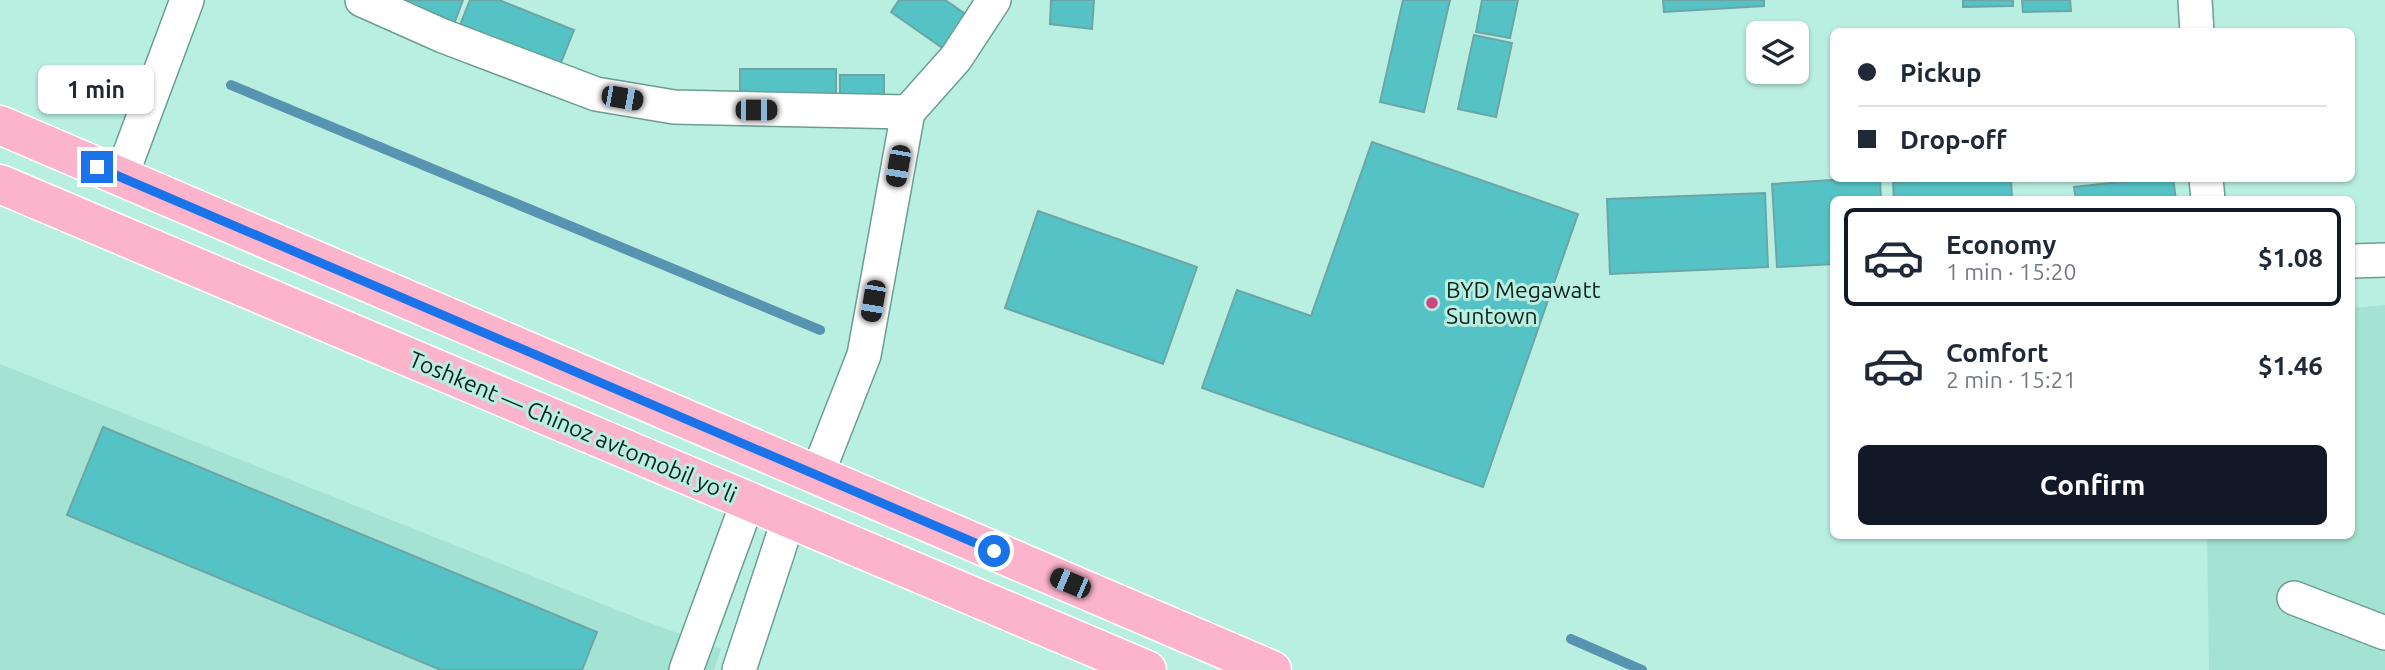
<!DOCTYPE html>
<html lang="en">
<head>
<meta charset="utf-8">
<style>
	body { margin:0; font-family:Ubuntu,sans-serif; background:#f6f6f7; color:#1f2937; height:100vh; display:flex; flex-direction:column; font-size:26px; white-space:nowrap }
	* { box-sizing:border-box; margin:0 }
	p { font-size:23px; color:#747a83 }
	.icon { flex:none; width:38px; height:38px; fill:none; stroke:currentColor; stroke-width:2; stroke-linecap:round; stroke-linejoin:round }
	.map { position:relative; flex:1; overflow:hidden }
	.side { position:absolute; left:1830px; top:196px; width:525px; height:343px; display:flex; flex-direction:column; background:#fff; border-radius:10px; box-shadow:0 2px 5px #0004 }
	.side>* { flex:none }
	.banner { position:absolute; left:1830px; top:28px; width:525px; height:154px; border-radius:10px; box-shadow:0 2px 5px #0004; display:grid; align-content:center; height:154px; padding:0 28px; background:#fff }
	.tools { position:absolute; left:1746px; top:21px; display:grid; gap:14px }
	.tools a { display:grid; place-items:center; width:63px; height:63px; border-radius:10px; background:#fff; box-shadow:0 2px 5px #0004; font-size:35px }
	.end { position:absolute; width:32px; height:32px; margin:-16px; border:9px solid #1a73e8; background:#fff; box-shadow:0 0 0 4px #fff }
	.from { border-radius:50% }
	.bubble { position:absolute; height:49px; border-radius:10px; background:#fff; box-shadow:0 2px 5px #0004; font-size:23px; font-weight:600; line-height:49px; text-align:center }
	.car { position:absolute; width:21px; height:42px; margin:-21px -10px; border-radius:9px; box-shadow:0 0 5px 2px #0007; background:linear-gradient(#222 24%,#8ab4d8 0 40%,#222 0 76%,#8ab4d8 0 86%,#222 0) }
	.banner b { display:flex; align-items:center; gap:24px; height:66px; font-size:26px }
	.banner b+b { border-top:2px solid #e0e1e3 }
	.banner i { width:18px; height:18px; background:#1f2937 }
	ul { padding:12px 0 0; list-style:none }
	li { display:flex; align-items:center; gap:21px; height:98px; margin:0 14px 10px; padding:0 14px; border:4px solid transparent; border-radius:10px }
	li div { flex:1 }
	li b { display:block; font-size:26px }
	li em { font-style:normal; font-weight:600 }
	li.on { border-color:#111827 }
	li>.icon { width:63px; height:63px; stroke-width:1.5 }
	.primary-button { display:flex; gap:14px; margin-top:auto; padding:14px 28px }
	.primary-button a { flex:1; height:80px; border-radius:10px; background:#111827; color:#fff; font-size:28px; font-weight:600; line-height:80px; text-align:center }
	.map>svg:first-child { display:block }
	.built { fill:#a4e3d3 }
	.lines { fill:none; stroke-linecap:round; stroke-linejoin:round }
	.stream { stroke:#5993b2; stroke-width:10 }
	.building { fill:#55c3c6; stroke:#6da5a6; stroke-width:2 }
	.minor-casing { stroke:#6b9e92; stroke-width:36 }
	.highway-casing { stroke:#fff; stroke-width:41 }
	.minor { stroke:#fff; stroke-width:33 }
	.highway { stroke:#fcb4cc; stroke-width:38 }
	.route { stroke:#1a73e8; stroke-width:9 }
	.poi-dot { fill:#ce4580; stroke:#b9efe1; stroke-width:2.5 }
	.labels { text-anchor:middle; stroke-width:6; stroke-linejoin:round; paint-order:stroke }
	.poi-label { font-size:23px; fill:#0d221d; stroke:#b9efe1; text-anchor:start }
	.street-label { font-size:23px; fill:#0d221d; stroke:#b9efe1 }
</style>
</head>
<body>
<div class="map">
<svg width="2385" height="670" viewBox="0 0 2385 670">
	<rect width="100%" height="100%" fill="#b9efe1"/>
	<!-- built -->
	<g class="built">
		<polygon points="2385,305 2385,670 2209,670 2207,536 2352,536 2352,308"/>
		<polygon points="0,364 650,623 721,649 714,670 0,670"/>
	</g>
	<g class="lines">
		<!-- stream -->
		<g class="stream">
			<polyline points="231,85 820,330"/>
			<polyline points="1571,639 1642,670"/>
		</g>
	</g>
	<!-- building -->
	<g class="building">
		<polygon points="387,0 463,0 451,32"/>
		<polygon points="470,0 499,0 574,30 556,75 456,35"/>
		<polygon points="899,0 945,0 967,15 944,49 891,12"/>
		<polygon points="1051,0 1094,0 1092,29 1050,24"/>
		<polygon points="1403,0 1450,0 1424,112 1380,102"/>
		<polygon points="1482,0 1518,0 1510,38 1476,32"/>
		<polygon points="1663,0 1764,0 1764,6 1664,12"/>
		<polygon points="1963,0 2013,0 2013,6 1963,7"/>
		<polygon points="2022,0 2070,0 2071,11 2023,12"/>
		<polygon points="1474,35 1512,43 1496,117 1458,109"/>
		<rect x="740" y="69" width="96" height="36"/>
		<rect x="840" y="75" width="44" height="30"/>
		<polygon points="1372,142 1578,214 1483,487 1202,388 1237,290 1311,316"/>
		<polygon points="1862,178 1880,178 1881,200 1834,200 1834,264 1777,267 1772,184"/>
		<polygon points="1974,178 2011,178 2012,200 1894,200 1893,182"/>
		<polygon points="2158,178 2173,178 2176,200 2076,200 2074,187"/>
		<polygon points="1765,193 1768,267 1610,274 1607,199"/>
		<polygon points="1038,211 1197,267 1163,364 1005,308"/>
		<polygon points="103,427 597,632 582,670 441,670 67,515"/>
	</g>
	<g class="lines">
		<!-- minor casing -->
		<g class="minor-casing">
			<g id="minor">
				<polyline points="362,0 443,36 596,94 674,107 908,112"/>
				<polyline points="2195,0 2197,32"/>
				<polyline points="121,177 187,0"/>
				<polyline points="2206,178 2208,200"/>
				<polyline points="2352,261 2385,260"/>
				<polyline points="817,475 864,355 908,112 956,58 994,0"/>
				<polyline points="2294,598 2385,633"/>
				<polyline points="686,670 748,501"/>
				<polyline points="739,670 789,518"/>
			</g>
		</g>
		<!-- highway casing -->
		<g class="highway-casing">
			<g id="highway">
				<polyline points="0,125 1272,670"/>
				<polyline points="0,184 1147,670"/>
			</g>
		</g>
		<!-- minor -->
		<use href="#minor" class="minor"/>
		<!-- highway -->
		<use href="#highway" class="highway"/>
	</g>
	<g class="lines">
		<!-- route -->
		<polyline class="route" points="97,167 994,551"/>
	</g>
	<!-- markers -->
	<circle class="poi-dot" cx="1432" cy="303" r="7"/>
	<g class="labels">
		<!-- poi labels -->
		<g class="poi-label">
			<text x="1446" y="298">BYD Megawatt<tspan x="1446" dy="26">Suntown</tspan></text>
		</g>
		<!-- street labels -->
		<g class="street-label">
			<text transform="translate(573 427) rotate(23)" y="8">Toshkent — Chinoz avtomobil yoʻli</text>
		</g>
	</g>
</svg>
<div class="tools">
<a><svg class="icon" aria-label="layers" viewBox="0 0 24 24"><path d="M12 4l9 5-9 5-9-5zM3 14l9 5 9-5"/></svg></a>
</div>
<i class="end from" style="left:994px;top:551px"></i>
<i class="end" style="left:97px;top:167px"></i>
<div class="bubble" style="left:38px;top:65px;width:116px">1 min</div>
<i class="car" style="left:622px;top:98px;rotate:100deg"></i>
<i class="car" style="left:756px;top:110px;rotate:90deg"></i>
<i class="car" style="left:898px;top:166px;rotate:190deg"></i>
<i class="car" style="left:873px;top:301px;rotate:190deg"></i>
<i class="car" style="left:1070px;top:583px;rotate:293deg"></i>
<div class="banner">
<b><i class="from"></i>Pickup</b>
<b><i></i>Drop-off</b>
</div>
<section class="side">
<ul>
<li class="on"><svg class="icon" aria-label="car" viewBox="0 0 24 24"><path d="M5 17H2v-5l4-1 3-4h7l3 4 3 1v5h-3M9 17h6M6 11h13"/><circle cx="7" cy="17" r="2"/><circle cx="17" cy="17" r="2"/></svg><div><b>Economy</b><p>1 min · 15:20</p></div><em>$1.08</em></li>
<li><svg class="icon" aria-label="car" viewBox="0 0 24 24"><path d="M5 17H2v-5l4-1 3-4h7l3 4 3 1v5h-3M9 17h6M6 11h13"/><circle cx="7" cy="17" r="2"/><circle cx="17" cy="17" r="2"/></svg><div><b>Comfort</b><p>2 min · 15:21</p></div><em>$1.46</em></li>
</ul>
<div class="primary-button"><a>Confirm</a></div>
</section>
</div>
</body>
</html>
